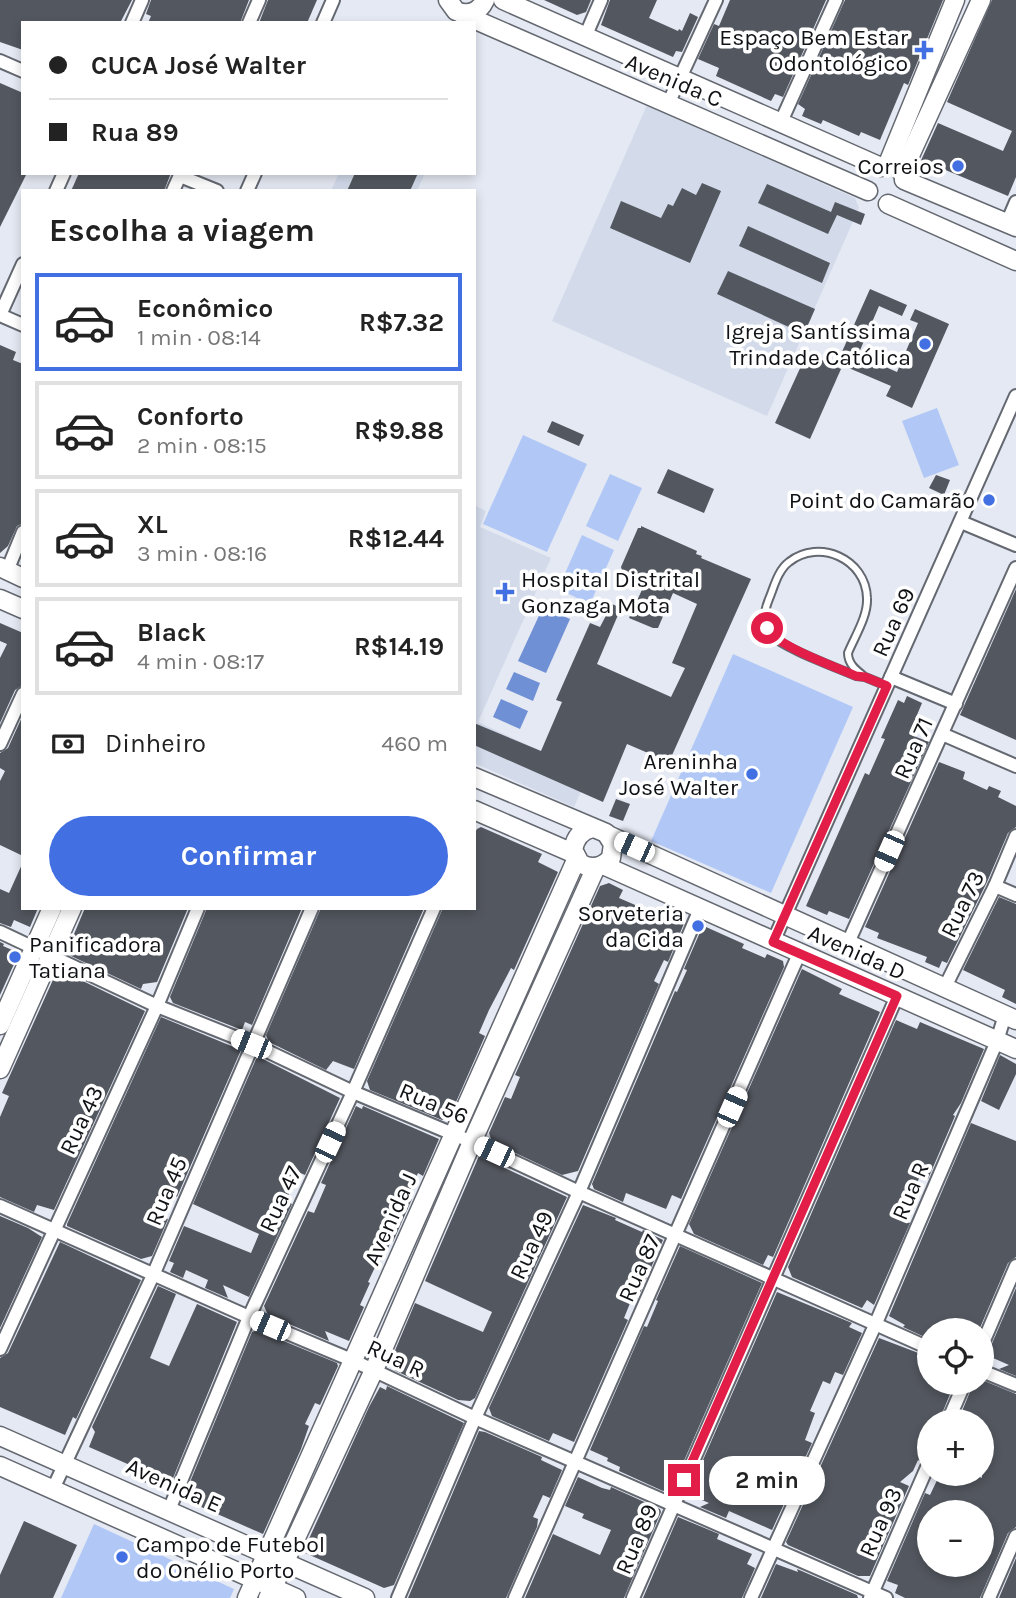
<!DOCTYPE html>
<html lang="pt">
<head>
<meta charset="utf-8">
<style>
	body { margin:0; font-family:Karla,sans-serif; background:#f6f6f6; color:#222; height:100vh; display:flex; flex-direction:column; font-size:26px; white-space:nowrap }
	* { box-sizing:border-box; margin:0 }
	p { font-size:23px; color:#767676 }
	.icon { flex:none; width:38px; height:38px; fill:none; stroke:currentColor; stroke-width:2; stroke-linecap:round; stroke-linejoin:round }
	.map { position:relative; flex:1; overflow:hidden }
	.drawer { position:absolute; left:21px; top:189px; width:455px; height:721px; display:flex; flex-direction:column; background:#fff; border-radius:0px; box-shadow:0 4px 10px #0003 }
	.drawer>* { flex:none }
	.guide { position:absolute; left:21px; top:21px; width:455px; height:154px; border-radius:0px; box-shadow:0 4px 10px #0003; display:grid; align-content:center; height:154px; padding:0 28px; background:#fff }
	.fabs { position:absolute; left:917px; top:1318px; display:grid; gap:14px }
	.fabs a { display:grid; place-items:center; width:77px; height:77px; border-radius:50%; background:#fff; box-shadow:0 4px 10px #0003; font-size:35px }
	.end { position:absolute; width:32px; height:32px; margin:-16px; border:9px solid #e11d48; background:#fff; box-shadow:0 0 0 4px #fff }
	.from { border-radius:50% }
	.bubble { position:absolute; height:49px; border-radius:24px; background:#fff; box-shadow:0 4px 10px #0003; font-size:23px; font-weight:700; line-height:49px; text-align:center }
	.car { position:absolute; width:21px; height:42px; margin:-21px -10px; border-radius:9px; box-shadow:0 0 5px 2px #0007; background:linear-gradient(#fff 24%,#345 0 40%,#fff 0 76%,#345 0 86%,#fff 0) }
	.guide b { display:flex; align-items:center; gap:24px; height:66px; font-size:26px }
	.guide b+b { border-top:2px solid #e0e0e0 }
	.guide i { width:18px; height:18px; background:#222 }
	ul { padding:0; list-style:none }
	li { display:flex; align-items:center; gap:21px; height:98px; margin:0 14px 10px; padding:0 14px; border:4px solid #e0e0e0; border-radius:0px }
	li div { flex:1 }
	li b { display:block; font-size:26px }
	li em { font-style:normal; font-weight:700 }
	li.selected { border-color:#426fe1 }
	li>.icon { width:63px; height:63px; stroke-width:1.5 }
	h2 { padding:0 28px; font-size:32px; line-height:84px }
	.pay { display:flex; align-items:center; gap:18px; height:77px; padding:0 28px; font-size:26px }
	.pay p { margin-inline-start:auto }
	.primary-button { display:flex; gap:14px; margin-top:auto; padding:14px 28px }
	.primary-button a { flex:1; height:80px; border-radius:42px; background:#426fe1; color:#fff; font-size:28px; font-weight:700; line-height:80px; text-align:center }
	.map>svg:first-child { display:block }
	.built { fill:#d3dbeb }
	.green { fill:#b1c8f6 }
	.water { fill:#7090d5 }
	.building { fill:#53575f; fill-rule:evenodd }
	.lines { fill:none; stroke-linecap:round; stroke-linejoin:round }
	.lane-casing { stroke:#646870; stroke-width:10 }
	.street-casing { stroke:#646870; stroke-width:16 }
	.secondary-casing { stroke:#646870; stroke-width:21 }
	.lane { stroke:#fff; stroke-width:6 }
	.street { stroke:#fff; stroke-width:12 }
	.secondary { stroke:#fff; stroke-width:18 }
	.route { stroke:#e11d48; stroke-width:9 }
	.poi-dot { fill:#426fe1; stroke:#fff; stroke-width:2.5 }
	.labels { text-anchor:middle; stroke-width:7; stroke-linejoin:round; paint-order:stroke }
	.poi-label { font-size:23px; fill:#101114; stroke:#fff; text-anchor:end }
	.street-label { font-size:23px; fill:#101114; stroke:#fff }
</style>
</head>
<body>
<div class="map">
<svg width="1016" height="1598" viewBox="0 0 1016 1598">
	<rect width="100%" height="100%" fill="#e5e9f3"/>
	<!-- built -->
	<g class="built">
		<polygon points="647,105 855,198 859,208 767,416 552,321"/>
		<polygon points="339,173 425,173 417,191 331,191"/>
		<polygon points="474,505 486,511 480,527 551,558 478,722 541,751 561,706 610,724 574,807 474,763"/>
	</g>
	<!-- green -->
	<g class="green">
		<polygon points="937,408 959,465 924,478 902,421"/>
		<polygon points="523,435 587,464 547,552 483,524"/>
		<polygon points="610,474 642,488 618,541 586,526"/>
		<polygon points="582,535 614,550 590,604 558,589"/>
		<polygon points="733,654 853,707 771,893 651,841"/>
		<polygon points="94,1524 234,1589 230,1598 61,1598"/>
	</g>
	<!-- water -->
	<g class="water">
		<polygon points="543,607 570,619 546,673 518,661"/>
		<polygon points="514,672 540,683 533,701 506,689"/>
		<polygon points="501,699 528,711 520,729 493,717"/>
	</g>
	<!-- building -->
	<g class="building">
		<polygon points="0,0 132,0 120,23 23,23 23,50 0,42"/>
		<polygon points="151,0 249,0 240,23 148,23 151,16 146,14"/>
		<polygon points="268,0 317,0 307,23 259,23"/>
		<polygon points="544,0 591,0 586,12 577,15"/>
		<polygon points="610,0 657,0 649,18 678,31 679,29 682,31 690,13 698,17 682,52 676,51 673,57 601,25"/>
		<polygon points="730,0 826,0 783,97 775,94 771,101 716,76 719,68 698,59 714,24 719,26"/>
		<polygon points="845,0 943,0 908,85 904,83 880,140 861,132 859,136 823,120 821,124 802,116 805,109 798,104"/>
		<polygon points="992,0 1016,0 1016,177 1008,196 943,169 938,177 918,167 938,123 1003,151 1012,131 947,102"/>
		<polygon points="0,83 23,93 23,173 27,173 0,227"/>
		<polygon points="79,173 171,173 164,191 71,191"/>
		<polygon points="355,173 418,173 410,191 347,191"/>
		<polygon points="702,183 721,191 690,263 610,228 621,201 661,218 668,204 673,206 682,188 696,195"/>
		<polygon points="767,184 831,212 835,202 865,214 861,225 837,215 828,234 758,203"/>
		<polygon points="748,226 830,263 822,283 739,246"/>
		<polygon points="728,271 815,309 804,334 717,294"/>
		<polygon points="870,289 907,305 902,316 879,306 858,355 897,372 918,323 910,320 915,309 949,324 912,408 886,396 891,386 837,363"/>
		<polygon points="0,345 16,352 13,360 23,364 23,523 17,526 8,546 0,553"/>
		<polygon points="807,353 841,369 810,439 775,423"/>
		<polygon points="552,421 584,435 579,446 547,432"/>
		<polygon points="668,469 714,489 704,513 657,493"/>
		<polygon points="936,475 950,480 944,495 929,488"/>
		<polygon points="641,526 697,551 696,554 702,556 701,558 751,579 669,762 627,744 603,802 474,745 474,723 541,751 562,702 556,700 590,623 600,627 612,604 621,608 597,664 671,697 685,668 672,663 697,604 673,593 658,628 653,628 629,618 646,581 622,570 621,567 638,528 641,528"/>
		<polygon points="1016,589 1016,740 960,715"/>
		<polygon points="0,623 23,633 23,685 15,690 0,723 0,658 7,644 0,641"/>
		<polygon points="907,696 922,703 909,734 929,742 849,919 829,911 827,915 806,906 865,773 869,775 885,739 881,738 898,700 904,703"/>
		<polygon points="23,715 23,856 0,845 0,781 5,771 0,768 0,753 8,748"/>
		<polygon points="939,762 965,772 963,779 987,790 989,786 1001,791 998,797 1016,806 1016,827 1008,833 987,882 947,963 942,961 939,968 925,962 927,957 877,938 879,933 865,927"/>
		<polygon points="616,799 630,804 623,821 609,816"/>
		<polygon points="481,827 542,854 538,862 558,872 514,970 511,968 489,1010 479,1033 485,1036 449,1118 442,1120 370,1090 367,1081 443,908 474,908 474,834 477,829"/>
		<polygon points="23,862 23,908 38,908 30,927 14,920 11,927 0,923 0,889 9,893"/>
		<polygon points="609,883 623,890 619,898 663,917 666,909 682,916 685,921 668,962 664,960 654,981 659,984 578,1171 562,1175 492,1142 489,1133 505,1097 511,1099 520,1077 515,1075 600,886"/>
		<polygon points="999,897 1016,904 1016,1004 1002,997 1005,990 963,970"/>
		<polygon points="85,908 188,908 157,982 143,984 141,989 69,955 69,946"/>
		<polygon points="207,908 302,908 252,1025 245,1022 242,1030 173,1003 170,997"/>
		<polygon points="321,908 424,908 354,1069 333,1061 326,1070 269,1042 266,1035"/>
		<polygon points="706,927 744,944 742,948 765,958 767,954 783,961 784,967 681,1199 672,1195 666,1209 626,1193 623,1202 594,1189 592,1184 675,991 677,992 687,970 684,969 701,930"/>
		<polygon points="0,942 4,944 3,946 19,953 0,995"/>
		<polygon points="802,969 842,989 839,994 880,1012 773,1257 768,1255 763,1265 694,1234 689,1224"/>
		<polygon points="60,970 145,1011 54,1210 37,1205 34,1212 0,1197 0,1117 9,1096 2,1093 57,971"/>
		<polygon points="161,1017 241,1050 177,1197 173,1195 163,1217 168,1219 152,1256 141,1259 67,1226 67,1224"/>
		<polygon points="896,1020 917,1029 920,1022 984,1049 961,1103 953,1115 955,1116 928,1179 920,1176 902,1219 910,1223 874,1305 867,1300 862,1308 792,1277 788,1267"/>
		<polygon points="1000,1055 1016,1064 1016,1074 999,1110 981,1101"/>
		<polygon points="259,1057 340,1098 305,1175 298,1172 286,1201 292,1204 249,1297 223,1285 228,1298 205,1288 208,1280 186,1270 183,1278 170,1272 174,1263 169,1261 184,1226 251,1253 259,1234 193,1204 256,1059"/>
		<polygon points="356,1106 362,1109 363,1106 439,1139 423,1176 418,1173 407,1197 412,1199 393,1242 391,1241 383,1260 378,1261 368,1282 370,1283 360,1305 364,1307 349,1341 325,1331 329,1341 268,1315 264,1306 308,1211 314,1213 326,1185 321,1183"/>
		<polygon points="971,1123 1016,1141 1016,1257 1008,1263 979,1330 929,1330 929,1339 903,1327 905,1325 889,1316"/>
		<polygon points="479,1156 567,1197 475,1398 470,1401 458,1400 394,1370 398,1363 391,1360 415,1303 483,1332 492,1312 425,1281"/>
		<polygon points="583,1205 616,1218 615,1220 642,1232 643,1230 663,1240 640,1293 635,1291 624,1318 628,1320 574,1442 553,1433 549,1441 492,1416 489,1408"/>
		<polygon points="0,1216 28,1228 42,1237 0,1328"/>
		<polygon points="60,1242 141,1280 76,1419 73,1417 65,1435 0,1407 0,1358 8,1353"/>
		<polygon points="680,1246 762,1283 672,1488 663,1491 619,1471 620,1467 607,1461 608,1458 590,1450 644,1326 647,1327 658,1301 656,1300"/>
		<polygon points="158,1286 176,1294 150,1358 169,1366 197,1304 237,1322 171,1483 162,1479 157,1487 144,1482 148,1473 89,1447 95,1432 92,1427"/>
		<polygon points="1016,1288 1016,1376 999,1369 1009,1365 984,1354 990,1348"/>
		<polygon points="777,1292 852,1323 849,1327 862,1333 843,1375 835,1372 830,1384 823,1381 810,1411 815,1413 805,1440 812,1443 772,1530 729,1511 726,1518 700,1507 709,1503 688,1494"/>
		<polygon points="257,1330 337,1363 338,1366 320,1405 315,1403 305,1424 309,1426 301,1449 263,1534 183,1499 252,1332"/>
		<polygon points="879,1338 929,1357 929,1382 955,1382 939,1421 929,1421 929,1442 922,1458 920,1461 918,1460 913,1471 900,1482 909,1486 870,1576 858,1576 788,1545 786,1542"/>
		<path d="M 982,1380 L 1016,1394 L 1016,1527 L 1008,1533 L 980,1598 L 905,1598 L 895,1593 L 898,1585 L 887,1581 L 925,1493 L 930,1495 L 940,1474 L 972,1474 L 982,1478 L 982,1421 L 958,1421 L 974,1382 L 982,1382 ZM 929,1512 L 982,1512 L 982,1564 L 929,1564 Z"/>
		<polygon points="387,1386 464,1423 394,1585 384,1588 303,1552 369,1407 380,1387 386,1390"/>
		<polygon points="479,1431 485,1432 542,1457 541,1460 562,1470 550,1498 543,1495 533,1517 538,1519 537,1527 506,1598 408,1598"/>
		<polygon points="578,1477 602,1488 610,1490 611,1487 660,1509 661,1512 624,1598 525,1598 553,1534 600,1555 611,1530 582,1518 584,1514 565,1506"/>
		<polygon points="678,1517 719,1534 717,1539 752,1554 747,1564 755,1568 742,1598 643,1598"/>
		<polygon points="24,1521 77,1545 53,1598 0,1598 0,1575"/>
		<polygon points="1016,1558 1016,1598 999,1598"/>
		<polygon points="776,1564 798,1572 797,1569 857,1595 858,1598 761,1598"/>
	</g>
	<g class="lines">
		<!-- lane casing -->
		<g class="lane-casing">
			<path id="lane" d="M 865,677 C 856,670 848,664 848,653 C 855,636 868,616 867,598 C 866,559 819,538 789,562 C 778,570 774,587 769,599 C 764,611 762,623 770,634 C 780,647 838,668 856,676 L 865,677 L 887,686"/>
		</g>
		<!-- street casing -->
		<g class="street-casing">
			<g id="street">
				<polyline points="132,23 142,0"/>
				<polyline points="249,23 259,0"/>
				<polyline points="323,23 333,0"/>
				<polyline points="585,37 601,0"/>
				<polyline points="0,61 23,71"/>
				<polyline points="668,104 716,0"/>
				<polyline points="780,124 836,0"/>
				<polyline points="180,176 217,191"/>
				<polyline points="56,191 64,173"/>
				<polyline points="173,191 181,173"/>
				<polyline points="247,191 255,173"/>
				<polyline points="1007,223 1016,202"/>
				<polyline points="0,315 23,264"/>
				<polyline points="0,315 23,325"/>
				<polyline points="961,522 1016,545"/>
				<polyline points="7,571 23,532"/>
				<polyline points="891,677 956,704"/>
				<polyline points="942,734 1016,766"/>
				<polyline points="0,744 23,694"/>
				<polyline points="995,886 1016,895"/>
				<polyline points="0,932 157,1006 252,1044 353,1092 472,1142 579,1192 929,1348"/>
				<polyline points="773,942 1016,396"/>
				<polyline points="847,945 1016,568"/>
				<polyline points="944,989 995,886 1016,836"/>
				<polyline points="0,1206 249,1317 354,1361 475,1418 886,1598"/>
				<polyline points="982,1345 1016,1266"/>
				<polyline points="0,1349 157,1006 198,908"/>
				<polyline points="982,1371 1016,1385"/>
				<polyline points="948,1421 965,1382"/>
				<polyline points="53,1489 154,1273 312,908"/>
				<polyline points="169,1510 249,1317 353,1092 434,908"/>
				<polyline points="398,1598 475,1418 579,1192 700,909"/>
				<polyline points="515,1598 799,954"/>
				<polyline points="633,1598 897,996"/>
				<polyline points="751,1598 876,1323 997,1041 1005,1015"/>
				<polyline points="870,1598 929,1463"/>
				<polyline points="989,1598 1016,1536"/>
			</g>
		</g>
		<!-- secondary casing -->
		<g class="secondary-casing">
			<g id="secondary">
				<path d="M 448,0 L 456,11 C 468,16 479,13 485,0"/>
				<polyline points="503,0 881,167"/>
				<polyline points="462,14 868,191"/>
				<polyline points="887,166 955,0"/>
				<polyline points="902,173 981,0"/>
				<polyline points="904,180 1016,227"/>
				<polyline points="888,204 1016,261"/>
				<polyline points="0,567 23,578"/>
				<polyline points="0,599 23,609"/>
				<path d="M 474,777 L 606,833 L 613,844 L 611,858 C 602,868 591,870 580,863 L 573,850 C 575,838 581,830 593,828"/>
				<polyline points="474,810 575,854"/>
				<polyline points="608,835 1016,1020"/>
				<polyline points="603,865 1016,1049"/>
				<polyline points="0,1025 52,908"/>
				<polyline points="0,1069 72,908"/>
				<polyline points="0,1436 365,1598"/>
				<polyline points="0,1466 296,1598"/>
				<polyline points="247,1598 577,858"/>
				<polyline points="268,1598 374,1370 472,1142 596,867"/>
			</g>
		</g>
		<!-- lane -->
		<use href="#lane" class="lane"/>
		<!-- street -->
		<use href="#street" class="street"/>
		<!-- secondary -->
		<use href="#secondary" class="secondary"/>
	</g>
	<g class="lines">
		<!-- route -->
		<path class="route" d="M 684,1480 L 897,996 L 773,942 L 887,686 L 865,677 L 856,676 C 834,666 778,647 767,628"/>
	</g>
	<!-- markers -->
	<g class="poi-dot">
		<path d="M920.5 39.5h7v7h7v7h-7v7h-7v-7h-7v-7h7z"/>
		<circle cx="958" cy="166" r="7"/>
		<circle cx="925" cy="344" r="7"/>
		<circle cx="989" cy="500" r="7"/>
		<path d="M501.5 581.5h7v7h7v7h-7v7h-7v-7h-7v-7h7z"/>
		<circle cx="752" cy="774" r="7"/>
		<circle cx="698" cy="926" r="7"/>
		<circle cx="15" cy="957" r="7"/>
		<circle cx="122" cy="1557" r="7"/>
	</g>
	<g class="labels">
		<!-- poi labels -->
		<g class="poi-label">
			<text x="908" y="45">Espaço Bem Estar<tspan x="908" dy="26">Odontológico</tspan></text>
			<text x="944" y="174">Correios</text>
			<text x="911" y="339">Igreja Santíssima<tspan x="911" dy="26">Trindade Católica</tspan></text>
			<text x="975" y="508">Point do Camarão</text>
			<text x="521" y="587" text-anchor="start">Hospital Distrital<tspan x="521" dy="26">Gonzaga Mota</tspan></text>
			<text x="738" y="769">Areninha<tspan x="738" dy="26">José Walter</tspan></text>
			<text x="684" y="921">Sorveteria<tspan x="684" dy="26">da Cida</tspan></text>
			<text x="29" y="952" text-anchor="start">Panificadora<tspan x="29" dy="26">Tatiana</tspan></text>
			<text x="136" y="1552" text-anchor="start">Campo de Futebol<tspan x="136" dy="26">do Onélio Porto</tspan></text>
		</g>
		<!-- street labels -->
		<g class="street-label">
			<text transform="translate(674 80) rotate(23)" y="8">Avenida C</text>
			<text transform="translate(893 622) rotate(-66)" y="8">Rua 69</text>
			<text transform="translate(913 748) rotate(-66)" y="8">Rua 71</text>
			<text transform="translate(962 904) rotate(-64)" y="8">Rua 73</text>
			<text transform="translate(857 952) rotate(24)" y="8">Avenida D</text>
			<text transform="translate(434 1103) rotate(23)" y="8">Rua 56</text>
			<text transform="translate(81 1120) rotate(-65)" y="8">Rua 43</text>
			<text transform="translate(166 1191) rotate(-67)" y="8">Rua 45</text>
			<text transform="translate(910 1191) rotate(-67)" y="8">Rua R</text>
			<text transform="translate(280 1199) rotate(-65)" y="8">Rua 47</text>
			<text transform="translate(390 1219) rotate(-66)" y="8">Avenida J</text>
			<text transform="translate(531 1245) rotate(-65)" y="8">Rua 49</text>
			<text transform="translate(639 1268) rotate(-66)" y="8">Rua 87</text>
			<text transform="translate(396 1358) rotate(25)" y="8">Rua R</text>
			<text transform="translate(174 1485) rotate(24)" y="8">Avenida E</text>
			<text transform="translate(880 1522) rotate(-66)" y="8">Rua 93</text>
			<text transform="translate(636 1539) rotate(-67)" y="8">Rua 89</text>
		</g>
	</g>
</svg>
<div class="fabs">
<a><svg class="icon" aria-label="locate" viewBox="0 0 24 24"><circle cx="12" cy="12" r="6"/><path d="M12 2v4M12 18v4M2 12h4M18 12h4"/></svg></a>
<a>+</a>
<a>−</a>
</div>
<i class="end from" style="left:767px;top:628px"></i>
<i class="end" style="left:684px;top:1480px"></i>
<div class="bubble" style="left:709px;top:1456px;width:116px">2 min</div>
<i class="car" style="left:634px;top:847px;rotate:294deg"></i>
<i class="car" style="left:889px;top:851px;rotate:204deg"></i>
<i class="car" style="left:251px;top:1044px;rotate:292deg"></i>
<i class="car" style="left:732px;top:1107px;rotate:24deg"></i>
<i class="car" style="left:330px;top:1142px;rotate:25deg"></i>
<i class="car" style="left:494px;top:1152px;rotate:295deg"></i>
<i class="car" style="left:270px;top:1326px;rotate:293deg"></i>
<div class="guide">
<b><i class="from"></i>CUCA José Walter</b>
<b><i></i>Rua 89</b>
</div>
<section class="drawer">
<h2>Escolha a viagem</h2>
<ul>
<li class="selected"><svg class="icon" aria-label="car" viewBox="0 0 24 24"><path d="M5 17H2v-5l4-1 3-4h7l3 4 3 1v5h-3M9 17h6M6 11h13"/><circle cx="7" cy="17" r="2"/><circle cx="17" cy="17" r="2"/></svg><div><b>Econômico</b><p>1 min · 08:14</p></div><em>R$7.32</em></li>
<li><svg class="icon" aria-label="car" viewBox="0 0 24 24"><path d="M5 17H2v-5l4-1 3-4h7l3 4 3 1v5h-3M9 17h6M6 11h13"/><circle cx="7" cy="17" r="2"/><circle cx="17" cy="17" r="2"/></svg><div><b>Conforto</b><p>2 min · 08:15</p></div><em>R$9.88</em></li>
<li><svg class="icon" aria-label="car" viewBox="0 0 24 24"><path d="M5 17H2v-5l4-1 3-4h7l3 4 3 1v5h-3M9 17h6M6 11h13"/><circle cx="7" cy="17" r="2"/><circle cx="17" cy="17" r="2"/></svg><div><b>XL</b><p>3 min · 08:16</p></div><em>R$12.44</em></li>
<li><svg class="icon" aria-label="car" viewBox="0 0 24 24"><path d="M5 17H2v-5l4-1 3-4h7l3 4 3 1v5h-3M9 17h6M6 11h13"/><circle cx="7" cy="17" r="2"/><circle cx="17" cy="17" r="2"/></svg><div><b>Black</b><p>4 min · 08:17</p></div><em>R$14.19</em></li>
</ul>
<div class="pay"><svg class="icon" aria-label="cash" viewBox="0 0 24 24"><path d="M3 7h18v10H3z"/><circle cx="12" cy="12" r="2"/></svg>Dinheiro<p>460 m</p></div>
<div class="primary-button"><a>Confirmar</a></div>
</section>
</div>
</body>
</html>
